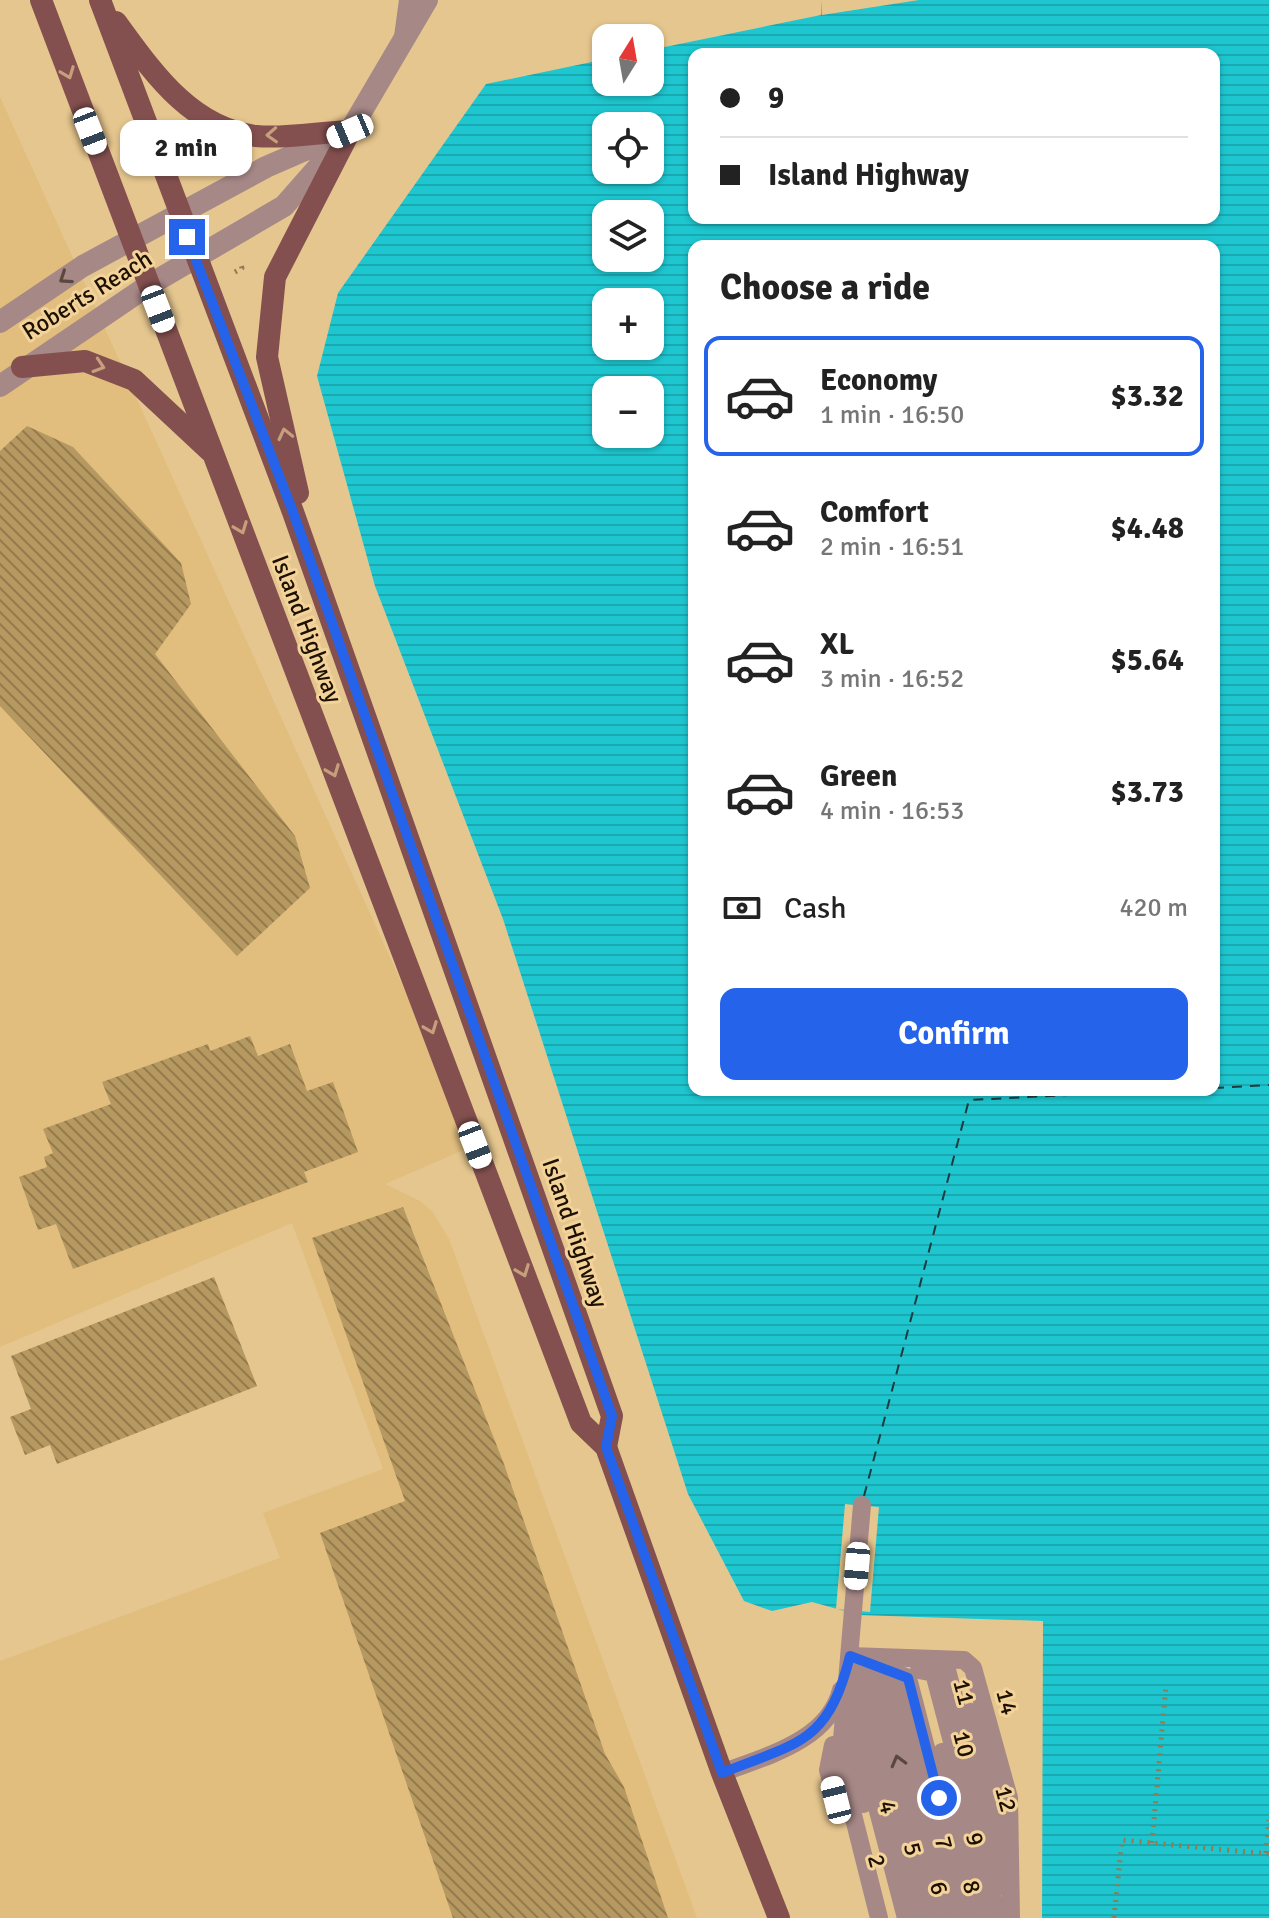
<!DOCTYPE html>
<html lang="en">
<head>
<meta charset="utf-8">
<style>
	body { margin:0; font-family:Signika,sans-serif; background:#f2f2f2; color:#222; height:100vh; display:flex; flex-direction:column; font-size:30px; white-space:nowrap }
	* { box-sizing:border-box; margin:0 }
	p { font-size:26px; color:#767676 }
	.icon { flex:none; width:44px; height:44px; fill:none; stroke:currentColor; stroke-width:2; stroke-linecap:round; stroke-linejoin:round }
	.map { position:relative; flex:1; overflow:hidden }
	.details { position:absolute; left:688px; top:240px; width:532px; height:856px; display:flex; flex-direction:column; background:#fff; border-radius:16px; box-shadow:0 2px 6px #0004 }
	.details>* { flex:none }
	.guide { position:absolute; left:688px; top:48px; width:532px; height:176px; border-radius:16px; box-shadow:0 2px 6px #0004; display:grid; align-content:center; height:176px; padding:0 32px; background:#fff }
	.needle { width:52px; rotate:11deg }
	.tools { position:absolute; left:592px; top:24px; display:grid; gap:16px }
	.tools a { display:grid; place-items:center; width:72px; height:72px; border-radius:16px; background:#fff; box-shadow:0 2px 6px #0004; font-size:40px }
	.end { position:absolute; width:36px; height:36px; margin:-18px; border:10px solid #2563eb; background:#fff; box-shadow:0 0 0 4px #fff }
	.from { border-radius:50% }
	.bubble { position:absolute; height:56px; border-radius:16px; background:#fff; box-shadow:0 2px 6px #0004; font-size:26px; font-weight:700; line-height:56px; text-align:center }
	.car { position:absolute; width:24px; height:48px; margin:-24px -12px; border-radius:10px; box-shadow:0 0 6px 2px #0007; background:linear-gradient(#fff 24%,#345 0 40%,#fff 0 76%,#345 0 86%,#fff 0) }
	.guide b { display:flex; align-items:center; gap:28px; height:76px; font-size:30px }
	.guide b+b { border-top:2px solid #e0e0e0 }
	.guide i { width:20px; height:20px; background:#222 }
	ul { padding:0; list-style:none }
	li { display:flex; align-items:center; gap:24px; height:120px; margin:0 16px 12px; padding:0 16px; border:4px solid transparent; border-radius:16px }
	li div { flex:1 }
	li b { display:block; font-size:30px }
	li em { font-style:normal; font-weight:700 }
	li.current { border-color:#2563eb }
	li>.icon { width:72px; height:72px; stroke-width:1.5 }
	h2 { padding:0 32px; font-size:36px; line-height:96px }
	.pay { display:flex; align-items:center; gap:20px; height:88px; padding:0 32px; font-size:30px }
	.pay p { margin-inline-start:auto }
	.action { display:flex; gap:16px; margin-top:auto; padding:16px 32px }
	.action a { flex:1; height:92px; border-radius:16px; background:#2563eb; color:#fff; font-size:32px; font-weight:700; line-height:92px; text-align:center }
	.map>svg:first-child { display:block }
	.built { fill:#e1bd7e }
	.water { fill:url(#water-rules); fill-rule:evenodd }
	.pier { fill:#e5c68e }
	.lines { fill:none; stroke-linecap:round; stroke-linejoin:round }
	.ferry { stroke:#1c3b3d; stroke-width:2; stroke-dasharray:10 8; stroke-linecap:butt }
	.building { fill:url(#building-back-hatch) }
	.path { stroke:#917b53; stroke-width:5; stroke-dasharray:2 6; stroke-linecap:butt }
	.service { stroke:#a68887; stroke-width:18 }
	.minor { stroke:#a68887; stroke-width:22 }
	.primary { stroke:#83504f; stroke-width:22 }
	.oneway { stroke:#c69f7c }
	.oneway2 { stroke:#5a473d }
	.route { stroke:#2563eb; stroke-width:10 }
	.labels { text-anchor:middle; stroke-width:6; stroke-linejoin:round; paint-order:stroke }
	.street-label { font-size:24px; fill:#1c1100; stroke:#f3d39a }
</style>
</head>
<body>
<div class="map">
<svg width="1269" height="1918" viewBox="0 0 1269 1918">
	<defs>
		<pattern id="water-rules" width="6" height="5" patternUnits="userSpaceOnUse" patternTransform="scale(2)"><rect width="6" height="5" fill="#1ec6d0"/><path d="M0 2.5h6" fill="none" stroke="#1ba9b1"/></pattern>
		<pattern id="building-back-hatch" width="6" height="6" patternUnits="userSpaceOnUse" patternTransform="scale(2)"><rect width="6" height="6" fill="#b69861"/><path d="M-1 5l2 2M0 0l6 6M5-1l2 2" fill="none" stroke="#937b4e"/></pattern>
	</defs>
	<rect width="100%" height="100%" fill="#e5c68e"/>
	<!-- built -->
	<polygon class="built" points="0,97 475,1145 385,1184 420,1201 432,1211 449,1239 697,1918 0,1918 0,1661 280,1558 263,1513 383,1469 292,1223 0,1347"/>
	<!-- water -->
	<path class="water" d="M 821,0 L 1269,0 L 1269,1918 L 1042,1918 L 1043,1621 L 859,1615 L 812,1602 L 772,1611 L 744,1601 L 688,1494 L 503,919 L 375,586 L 317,376 L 338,293 L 486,84 L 606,59 L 606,82 L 650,82 L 650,50 L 821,15 ZM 694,54 L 1214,54 L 1214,218 L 694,218 ZM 606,126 L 650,126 L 650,170 L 606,170 ZM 606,214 L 650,214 L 650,258 L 606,258 ZM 694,246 L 1214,246 L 1214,1090 L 694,1090 ZM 606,302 L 650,302 L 650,346 L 606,346 ZM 606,390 L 650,390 L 650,434 L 606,434 Z"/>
	<!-- pier -->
	<g class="pier">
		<polygon points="821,0 919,0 822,15"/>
		<polygon points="845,1504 879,1507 870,1612 836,1609"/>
	</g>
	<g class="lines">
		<!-- ferry -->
		<g class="ferry">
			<polyline points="1214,1088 1269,1085"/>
			<polyline points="864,1496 969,1100 1171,1090"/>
		</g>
	</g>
	<!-- building -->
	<g class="building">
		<polygon points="27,426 73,447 181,563 191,604 155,654 295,836 310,888 237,956 0,706 0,451"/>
		<polygon points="250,1036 258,1056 290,1044 307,1091 333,1082 358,1152 304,1172 308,1182 73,1269 56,1224 38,1230 19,1177 47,1167 44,1157 53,1153 43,1129 111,1104 102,1082 208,1044 210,1051"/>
		<polygon points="403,1207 504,1464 605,1754 624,1787 668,1918 453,1918 320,1533 405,1501 312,1238"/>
		<polygon points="214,1277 257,1386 57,1464 50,1445 25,1455 10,1417 31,1409 11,1356"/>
	</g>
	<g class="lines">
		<!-- path -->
		<g class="path">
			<polyline points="205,167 210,152"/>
			<polyline points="235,272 242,268 240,261"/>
			<polyline points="1152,1843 1166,1685"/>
			<polyline points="1266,1853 1269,1820"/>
			<polyline points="1114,1918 1122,1840 1269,1854"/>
		</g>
		<!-- service -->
		<g class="service">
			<polyline points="403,37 408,0"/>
			<polyline points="862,1505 840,1763 879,1918"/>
			<polyline points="850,1656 964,1660 973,1668 1009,1798 1011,1918"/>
			<polyline points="864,1661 908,1678 970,1918"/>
			<polyline points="852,1663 875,1730 922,1918"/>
			<polyline points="924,1667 947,1670 1004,1886"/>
			<polyline points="863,1670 879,1687 939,1918"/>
			<polyline points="919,1670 934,1673 998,1918"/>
			<polyline points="876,1672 893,1682 955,1918"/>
			<polyline points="855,1695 861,1746 906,1918"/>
			<polyline points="971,1712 1003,1830"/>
			<polyline points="850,1743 863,1804"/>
			<polyline points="833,1745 828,1770 837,1802"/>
			<polyline points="942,1752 984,1918"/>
			<path d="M 722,1773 C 766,1756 828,1741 841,1690"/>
		</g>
		<!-- minor -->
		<g class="minor">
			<polyline points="0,322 83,266 266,167 342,134"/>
			<polyline points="0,386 149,285 284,206 350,131 427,0"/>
		</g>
		<!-- primary -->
		<g class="primary">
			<polyline points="41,0 581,1423 606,1447 722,1773 779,1918"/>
			<polyline points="100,0 293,512 612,1416 606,1447"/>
			<path d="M 116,22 C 152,71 190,128 256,136 C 286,139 320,132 350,131"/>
			<polyline points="22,367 85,361 134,380 210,451"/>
			<polyline points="298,493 267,357 275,277 350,131"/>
		</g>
	</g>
	<!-- one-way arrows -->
	<defs><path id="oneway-chevron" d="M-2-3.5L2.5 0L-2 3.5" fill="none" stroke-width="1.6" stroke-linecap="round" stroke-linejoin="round" transform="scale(2)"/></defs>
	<g class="oneway">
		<use href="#oneway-chevron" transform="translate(68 73) rotate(69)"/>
		<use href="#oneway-chevron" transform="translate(272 135) rotate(177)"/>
		<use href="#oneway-chevron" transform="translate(99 366) rotate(18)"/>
		<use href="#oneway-chevron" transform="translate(285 434) rotate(-103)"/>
		<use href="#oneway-chevron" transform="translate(241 528) rotate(69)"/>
		<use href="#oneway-chevron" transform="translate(333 771) rotate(69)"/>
		<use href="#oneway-chevron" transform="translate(431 1028) rotate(69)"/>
		<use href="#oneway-chevron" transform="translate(523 1271) rotate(69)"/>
	</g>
	<g class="oneway2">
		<use href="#oneway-chevron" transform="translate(65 278) rotate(146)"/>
		<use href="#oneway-chevron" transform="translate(898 1761) rotate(-105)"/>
	</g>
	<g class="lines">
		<!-- route -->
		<path class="route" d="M 187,237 L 293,512 L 612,1416 L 606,1447 L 722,1773 C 800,1742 828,1743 850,1656 L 908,1678 L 939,1798"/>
	</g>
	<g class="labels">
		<!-- street labels -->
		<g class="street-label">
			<text transform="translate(87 295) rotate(-32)" y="8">Roberts Reach</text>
			<text transform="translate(307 629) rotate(69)" y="8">Island Highway</text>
			<text transform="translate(575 1233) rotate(71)" y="8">Island Highway</text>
			<text transform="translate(964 1692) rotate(75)" y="8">11</text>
			<text transform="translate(1007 1702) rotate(75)" y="8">14</text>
			<text transform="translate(964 1744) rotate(76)" y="8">10</text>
			<text transform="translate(1006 1799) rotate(75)" y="8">12</text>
			<text transform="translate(888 1807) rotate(76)" y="8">4</text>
			<text transform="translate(975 1839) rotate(76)" y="8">9</text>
			<text transform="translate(944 1843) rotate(75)" y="8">7</text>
			<text transform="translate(913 1849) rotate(75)" y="8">5</text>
			<text transform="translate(877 1861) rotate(75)" y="8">2</text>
			<text transform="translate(972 1887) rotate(75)" y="8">8</text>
			<text transform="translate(939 1888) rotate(76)" y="8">6</text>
		</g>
	</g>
</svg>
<div class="tools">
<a><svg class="needle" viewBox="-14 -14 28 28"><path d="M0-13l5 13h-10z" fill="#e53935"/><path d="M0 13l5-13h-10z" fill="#767676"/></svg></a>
<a><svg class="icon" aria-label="locate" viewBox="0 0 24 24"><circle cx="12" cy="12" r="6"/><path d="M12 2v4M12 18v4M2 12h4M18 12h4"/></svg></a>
<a><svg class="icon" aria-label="layers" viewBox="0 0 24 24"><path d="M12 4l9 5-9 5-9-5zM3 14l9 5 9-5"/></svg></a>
<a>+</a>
<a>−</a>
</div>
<i class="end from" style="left:939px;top:1798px"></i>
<i class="end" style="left:187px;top:237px"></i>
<div class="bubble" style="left:120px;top:120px;width:132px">2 min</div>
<i class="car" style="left:90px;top:131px;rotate:159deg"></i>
<i class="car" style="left:350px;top:131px;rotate:247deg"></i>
<i class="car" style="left:158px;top:309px;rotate:159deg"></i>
<i class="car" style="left:475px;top:1145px;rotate:159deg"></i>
<i class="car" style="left:857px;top:1566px;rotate:185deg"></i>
<i class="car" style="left:836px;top:1800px;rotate:346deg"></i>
<div class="guide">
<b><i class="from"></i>9</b>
<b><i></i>Island Highway</b>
</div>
<section class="details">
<h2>Choose a ride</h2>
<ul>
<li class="current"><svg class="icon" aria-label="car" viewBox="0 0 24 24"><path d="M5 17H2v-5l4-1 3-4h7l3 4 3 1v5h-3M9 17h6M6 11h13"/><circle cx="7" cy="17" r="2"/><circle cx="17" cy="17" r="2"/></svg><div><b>Economy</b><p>1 min · 16:50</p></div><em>$3.32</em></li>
<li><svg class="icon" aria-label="car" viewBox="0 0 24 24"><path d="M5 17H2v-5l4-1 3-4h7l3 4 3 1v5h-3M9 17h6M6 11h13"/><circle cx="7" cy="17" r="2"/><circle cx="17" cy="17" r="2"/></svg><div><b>Comfort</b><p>2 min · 16:51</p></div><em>$4.48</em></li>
<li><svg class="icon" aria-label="car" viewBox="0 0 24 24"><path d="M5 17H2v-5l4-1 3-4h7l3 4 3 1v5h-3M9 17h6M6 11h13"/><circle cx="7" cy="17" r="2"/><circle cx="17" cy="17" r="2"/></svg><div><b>XL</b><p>3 min · 16:52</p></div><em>$5.64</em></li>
<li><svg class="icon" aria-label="car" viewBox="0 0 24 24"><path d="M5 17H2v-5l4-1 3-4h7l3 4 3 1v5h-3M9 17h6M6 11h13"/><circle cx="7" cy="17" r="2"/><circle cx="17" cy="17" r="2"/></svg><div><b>Green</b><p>4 min · 16:53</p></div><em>$3.73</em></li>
</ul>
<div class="pay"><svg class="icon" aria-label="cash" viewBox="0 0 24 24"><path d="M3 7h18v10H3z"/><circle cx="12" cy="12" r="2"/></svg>Cash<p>420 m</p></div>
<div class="action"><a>Confirm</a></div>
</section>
</div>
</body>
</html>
